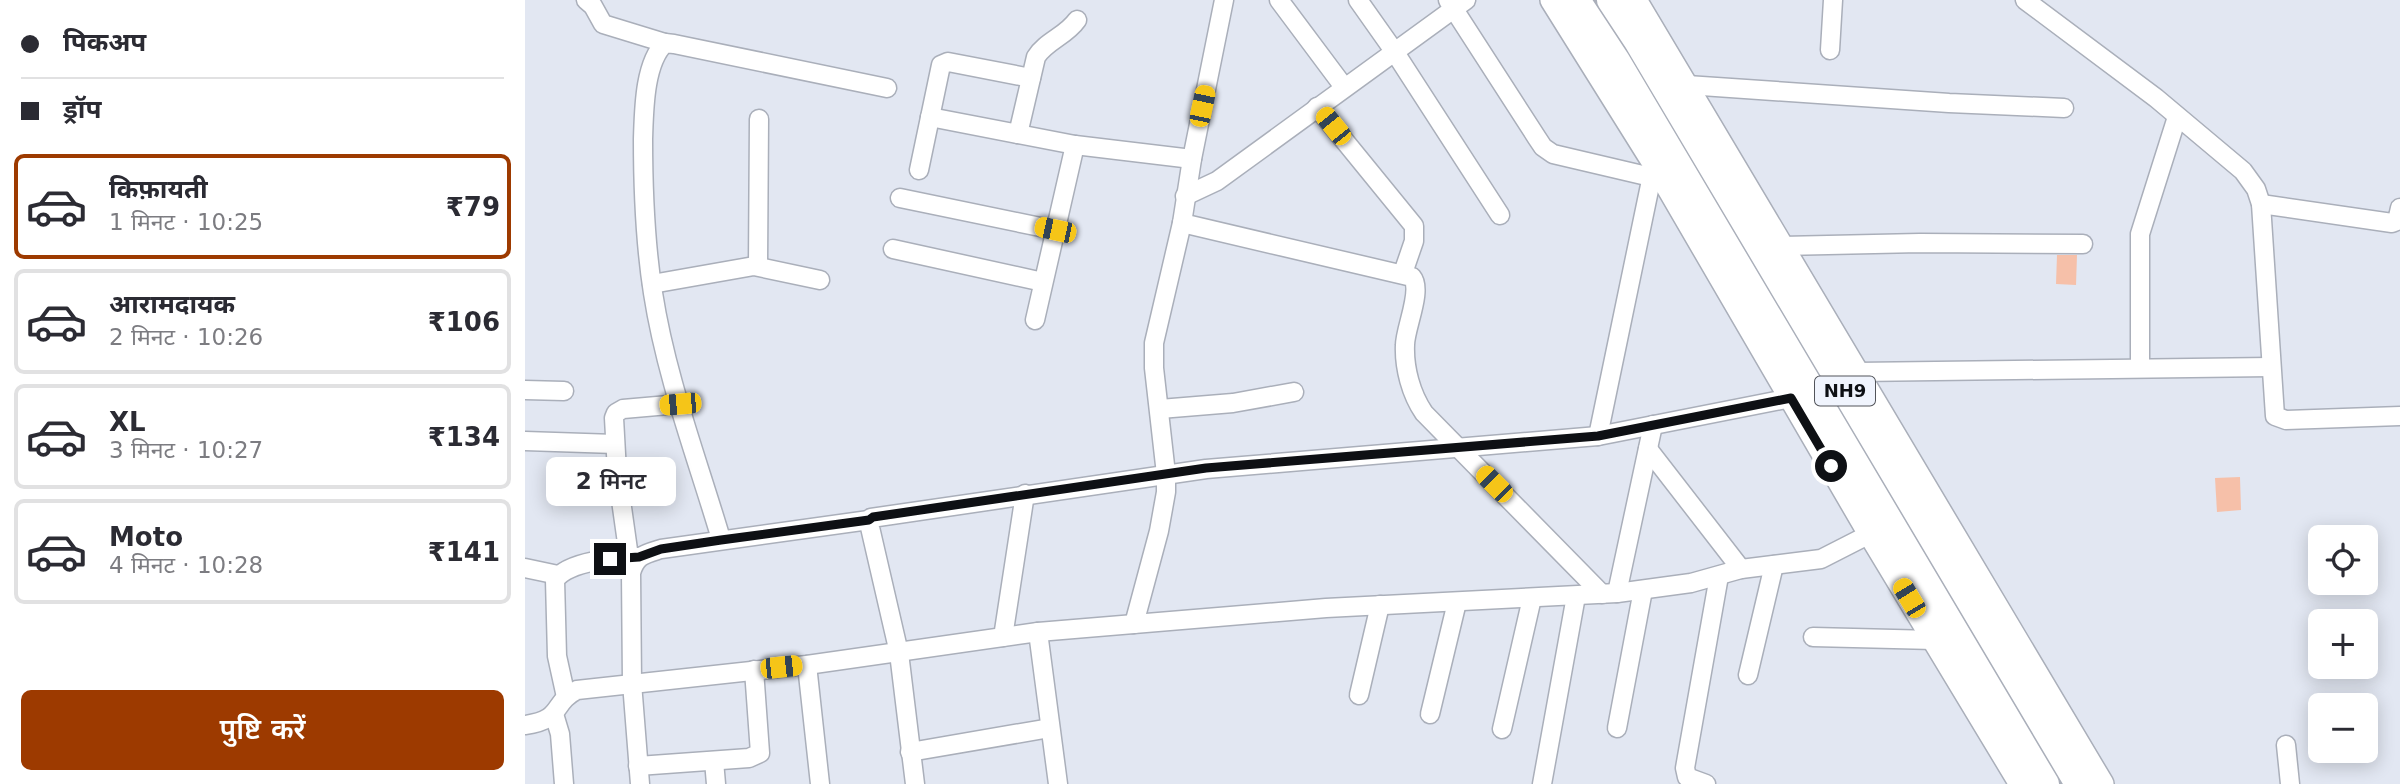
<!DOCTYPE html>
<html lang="hi">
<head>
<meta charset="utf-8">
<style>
	body { margin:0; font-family:"DejaVu Sans","Noto Sans Devanagari",sans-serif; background:#f2f2f3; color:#2b2b33; height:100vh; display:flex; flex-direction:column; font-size:26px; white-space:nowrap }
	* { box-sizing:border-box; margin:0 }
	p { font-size:23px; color:#7c7c81 }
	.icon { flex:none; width:38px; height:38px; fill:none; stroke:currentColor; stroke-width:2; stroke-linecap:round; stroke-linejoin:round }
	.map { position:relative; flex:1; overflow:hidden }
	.panel { display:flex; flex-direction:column; background:#fff; width:525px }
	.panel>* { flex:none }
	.guide { display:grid; align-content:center; height:154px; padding:0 21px; background:#fff }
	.fabs { position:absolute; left:1783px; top:525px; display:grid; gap:14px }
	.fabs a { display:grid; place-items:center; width:70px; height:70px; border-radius:10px; background:#fff; box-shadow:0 4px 18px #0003; font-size:35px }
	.end { position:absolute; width:32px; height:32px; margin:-16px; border:9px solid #0e1014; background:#fff; box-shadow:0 0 0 4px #fff }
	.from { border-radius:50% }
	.bubble { position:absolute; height:49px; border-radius:10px; background:#fff; box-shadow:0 4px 18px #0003; font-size:23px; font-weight:600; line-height:49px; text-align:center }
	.car { position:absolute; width:21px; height:42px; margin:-21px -10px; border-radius:9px; box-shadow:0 0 5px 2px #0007; background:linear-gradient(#f5c518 24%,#345 0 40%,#f5c518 0 76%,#345 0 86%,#f5c518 0) }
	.guide b { display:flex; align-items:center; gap:24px; height:66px; font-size:26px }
	.guide b+b { border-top:2px solid #e1e1e2 }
	.guide i { width:18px; height:18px; background:#2b2b33 }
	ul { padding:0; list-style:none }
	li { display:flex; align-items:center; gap:21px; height:105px; margin:0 14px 10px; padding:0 7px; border:4px solid #e1e1e2; border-radius:10px }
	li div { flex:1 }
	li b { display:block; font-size:26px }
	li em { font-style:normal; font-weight:600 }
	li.on { border-color:#9d3a00 }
	li>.icon { width:63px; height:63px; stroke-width:1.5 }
	.button { display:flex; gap:14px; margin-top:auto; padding:14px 21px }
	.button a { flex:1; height:80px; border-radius:10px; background:#9d3a00; color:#fff; font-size:28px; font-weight:600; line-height:80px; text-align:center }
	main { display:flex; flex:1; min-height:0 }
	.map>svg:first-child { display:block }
	.building { fill:#f6c0a9 }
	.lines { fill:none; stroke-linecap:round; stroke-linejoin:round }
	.minor-casing { stroke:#aaafba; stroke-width:21 }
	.major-casing { stroke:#aaafba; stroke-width:26 }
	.highway-casing { stroke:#aaafba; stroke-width:30 }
	.minor { stroke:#fff; stroke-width:18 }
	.major { stroke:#fff; stroke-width:23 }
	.highway { stroke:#fff; stroke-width:26 }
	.route { stroke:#0e1014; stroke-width:9 }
	.labels { text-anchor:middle; stroke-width:5; stroke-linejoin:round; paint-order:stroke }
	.shield { fill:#f0f4fd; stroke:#52545a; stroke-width:2 }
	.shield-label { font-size:18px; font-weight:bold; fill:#0e1014 }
</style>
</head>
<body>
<main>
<section class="panel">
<div class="guide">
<b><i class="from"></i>पिकअप</b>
<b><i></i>ड्रॉप</b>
</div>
<ul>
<li class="on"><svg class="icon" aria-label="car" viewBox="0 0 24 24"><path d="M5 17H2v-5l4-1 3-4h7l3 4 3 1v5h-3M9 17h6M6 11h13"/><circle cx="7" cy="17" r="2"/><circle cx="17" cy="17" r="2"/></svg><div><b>किफ़ायती</b><p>1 मिनट · 10:25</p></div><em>₹79</em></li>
<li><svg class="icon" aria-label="car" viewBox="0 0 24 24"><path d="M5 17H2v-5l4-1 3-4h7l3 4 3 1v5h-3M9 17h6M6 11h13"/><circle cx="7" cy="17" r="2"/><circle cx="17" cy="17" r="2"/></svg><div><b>आरामदायक</b><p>2 मिनट · 10:26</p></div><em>₹106</em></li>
<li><svg class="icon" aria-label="car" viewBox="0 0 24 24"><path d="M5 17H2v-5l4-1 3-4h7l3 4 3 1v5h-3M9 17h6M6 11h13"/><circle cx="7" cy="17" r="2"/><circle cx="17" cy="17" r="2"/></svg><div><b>XL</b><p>3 मिनट · 10:27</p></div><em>₹134</em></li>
<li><svg class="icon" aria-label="car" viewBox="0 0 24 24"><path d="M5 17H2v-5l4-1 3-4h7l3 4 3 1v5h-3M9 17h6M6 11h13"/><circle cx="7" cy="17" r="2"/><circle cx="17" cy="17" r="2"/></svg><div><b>Moto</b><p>4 मिनट · 10:28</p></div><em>₹141</em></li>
</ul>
<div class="button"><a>पुष्टि करें</a></div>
</section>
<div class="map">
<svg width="1875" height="784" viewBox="0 0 1875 784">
	<rect width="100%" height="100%" fill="#e2e7f2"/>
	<!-- building -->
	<g class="building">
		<polygon points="1532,255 1552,255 1551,285 1531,284"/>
		<polygon points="1715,477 1716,510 1692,512 1690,478"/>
	</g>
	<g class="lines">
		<!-- minor casing -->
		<g class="minor-casing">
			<g id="minor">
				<polyline points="61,0 68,6 78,24 140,43"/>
				<polyline points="754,0 819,87"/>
				<polyline points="833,0 869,51 975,215"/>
				<polyline points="923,0 1012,138 1018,147 1028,154 1126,177"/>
				<polyline points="1500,0 1631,98 1718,171 1731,189 1736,204 1750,416 1761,420 1875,416"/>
				<polyline points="1305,50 1308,0"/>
				<polyline points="1162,85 1424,103 1539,108"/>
				<polyline points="792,107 889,226 889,241 878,273"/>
				<polyline points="405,117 550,145 667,159"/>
				<path d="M 493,134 L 511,57 C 521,41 541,36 552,20"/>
				<polyline points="394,170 416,65 423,62 506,78"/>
				<polyline points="660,196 692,181 941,0"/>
				<polyline points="375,198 530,230"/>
				<polyline points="1736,204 1867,223 1872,221 1875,208"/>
				<path d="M 657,223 L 887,277 C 898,290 880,328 880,345 C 879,368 886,394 899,413 L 1077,594"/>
				<polyline points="1257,246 1395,243 1558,244"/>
				<polyline points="368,249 518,282"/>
				<polyline points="233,266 234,119"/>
				<polyline points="127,284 229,266 295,280"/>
				<polyline points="510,320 550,145"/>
				<polyline points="1615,368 1615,234 1652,117"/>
				<polyline points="1332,372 1746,367"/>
				<polyline points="0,390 39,391"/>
				<polyline points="635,409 708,403 769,392"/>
				<polyline points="1073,436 1129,166"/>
				<polyline points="0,441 90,444"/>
				<polyline points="1123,449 1216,569"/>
				<path d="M 196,539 C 172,458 141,377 128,293 C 120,242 118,190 118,139 C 119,111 119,63 140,43 L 149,44 L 362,88"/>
				<polyline points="104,557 92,472 89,418 91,413 98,409 155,404"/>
				<polyline points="0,568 33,575"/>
				<polyline points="1092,593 1128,425"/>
				<polyline points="609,624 634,531 641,492 641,474 629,368 629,343 657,223 667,159 699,0"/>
				<polyline points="513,632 533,784"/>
				<polyline points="478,637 500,494"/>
				<polyline points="1288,637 1409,640"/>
				<polyline points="282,665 295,784"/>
				<polyline points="1223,675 1249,565"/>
				<polyline points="834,695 855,605"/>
				<path d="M 41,697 L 32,656 L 30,580 C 43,561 92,557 114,557"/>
				<polyline points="29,714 35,734 39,784"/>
				<polyline points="905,714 932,602"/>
				<path d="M 0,725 C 39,720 26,703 52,690 L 282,665 L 513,632 L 801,608 L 1092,593 L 1166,583 L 1216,569 L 1296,559 L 1345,534"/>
				<polyline points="1092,728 1118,590"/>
				<polyline points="977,729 1007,598"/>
				<polyline points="1761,745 1765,784"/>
				<polyline points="385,752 525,728"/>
				<polyline points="189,761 191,784"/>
				<polyline points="113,766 224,758 235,753 229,670"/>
				<path d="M 115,784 L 107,683 L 106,573 C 111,555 120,554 136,549 L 344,520"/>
				<polyline points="390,784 374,653 344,523 346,518 681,469 1073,436 1266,398"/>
				<polyline points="1017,784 1051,596"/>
				<polyline points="1181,784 1162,777 1160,768 1194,576"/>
			</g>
		</g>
		<!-- major casing -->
		<g class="major-casing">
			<g id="major">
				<polyline points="1027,0 1129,163 1345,534 1496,784"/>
				<polyline points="1110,0 1577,784"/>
			</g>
		</g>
		<!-- highway casing -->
		<g class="highway-casing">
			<g id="highway">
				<polyline points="1052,0 1092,61 1521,784"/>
				<polyline points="1085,0 1112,41 1553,784"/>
			</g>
		</g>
		<!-- minor -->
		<use href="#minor" class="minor"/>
		<!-- major -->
		<use href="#major" class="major"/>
		<!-- highway -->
		<use href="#highway" class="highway"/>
	</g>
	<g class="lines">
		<!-- route -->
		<polyline class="route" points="85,559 114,557 136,549 196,540 344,520 348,517 681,468 1073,436 1266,398 1306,466"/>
	</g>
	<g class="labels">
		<!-- shield labels -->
		<rect class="shield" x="1290" y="376.5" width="60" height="29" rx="5"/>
		<g class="shield-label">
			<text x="1320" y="397">NH9</text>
		</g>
	</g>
</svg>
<div class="fabs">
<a><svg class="icon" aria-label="locate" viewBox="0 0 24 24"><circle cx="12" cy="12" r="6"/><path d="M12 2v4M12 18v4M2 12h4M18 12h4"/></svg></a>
<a>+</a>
<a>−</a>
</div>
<i class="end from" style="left:1306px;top:466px"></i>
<i class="end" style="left:85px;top:559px"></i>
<div class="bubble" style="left:21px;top:457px;width:130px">2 मिनट</div>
<i class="car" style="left:677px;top:106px;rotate:12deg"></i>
<i class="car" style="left:808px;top:126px;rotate:321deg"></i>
<i class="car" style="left:530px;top:230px;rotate:282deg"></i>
<i class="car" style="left:155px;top:404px;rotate:265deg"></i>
<i class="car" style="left:969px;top:484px;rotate:315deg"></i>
<i class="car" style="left:1384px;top:598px;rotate:329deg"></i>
<i class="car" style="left:256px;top:667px;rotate:84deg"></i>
</div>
</main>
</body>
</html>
